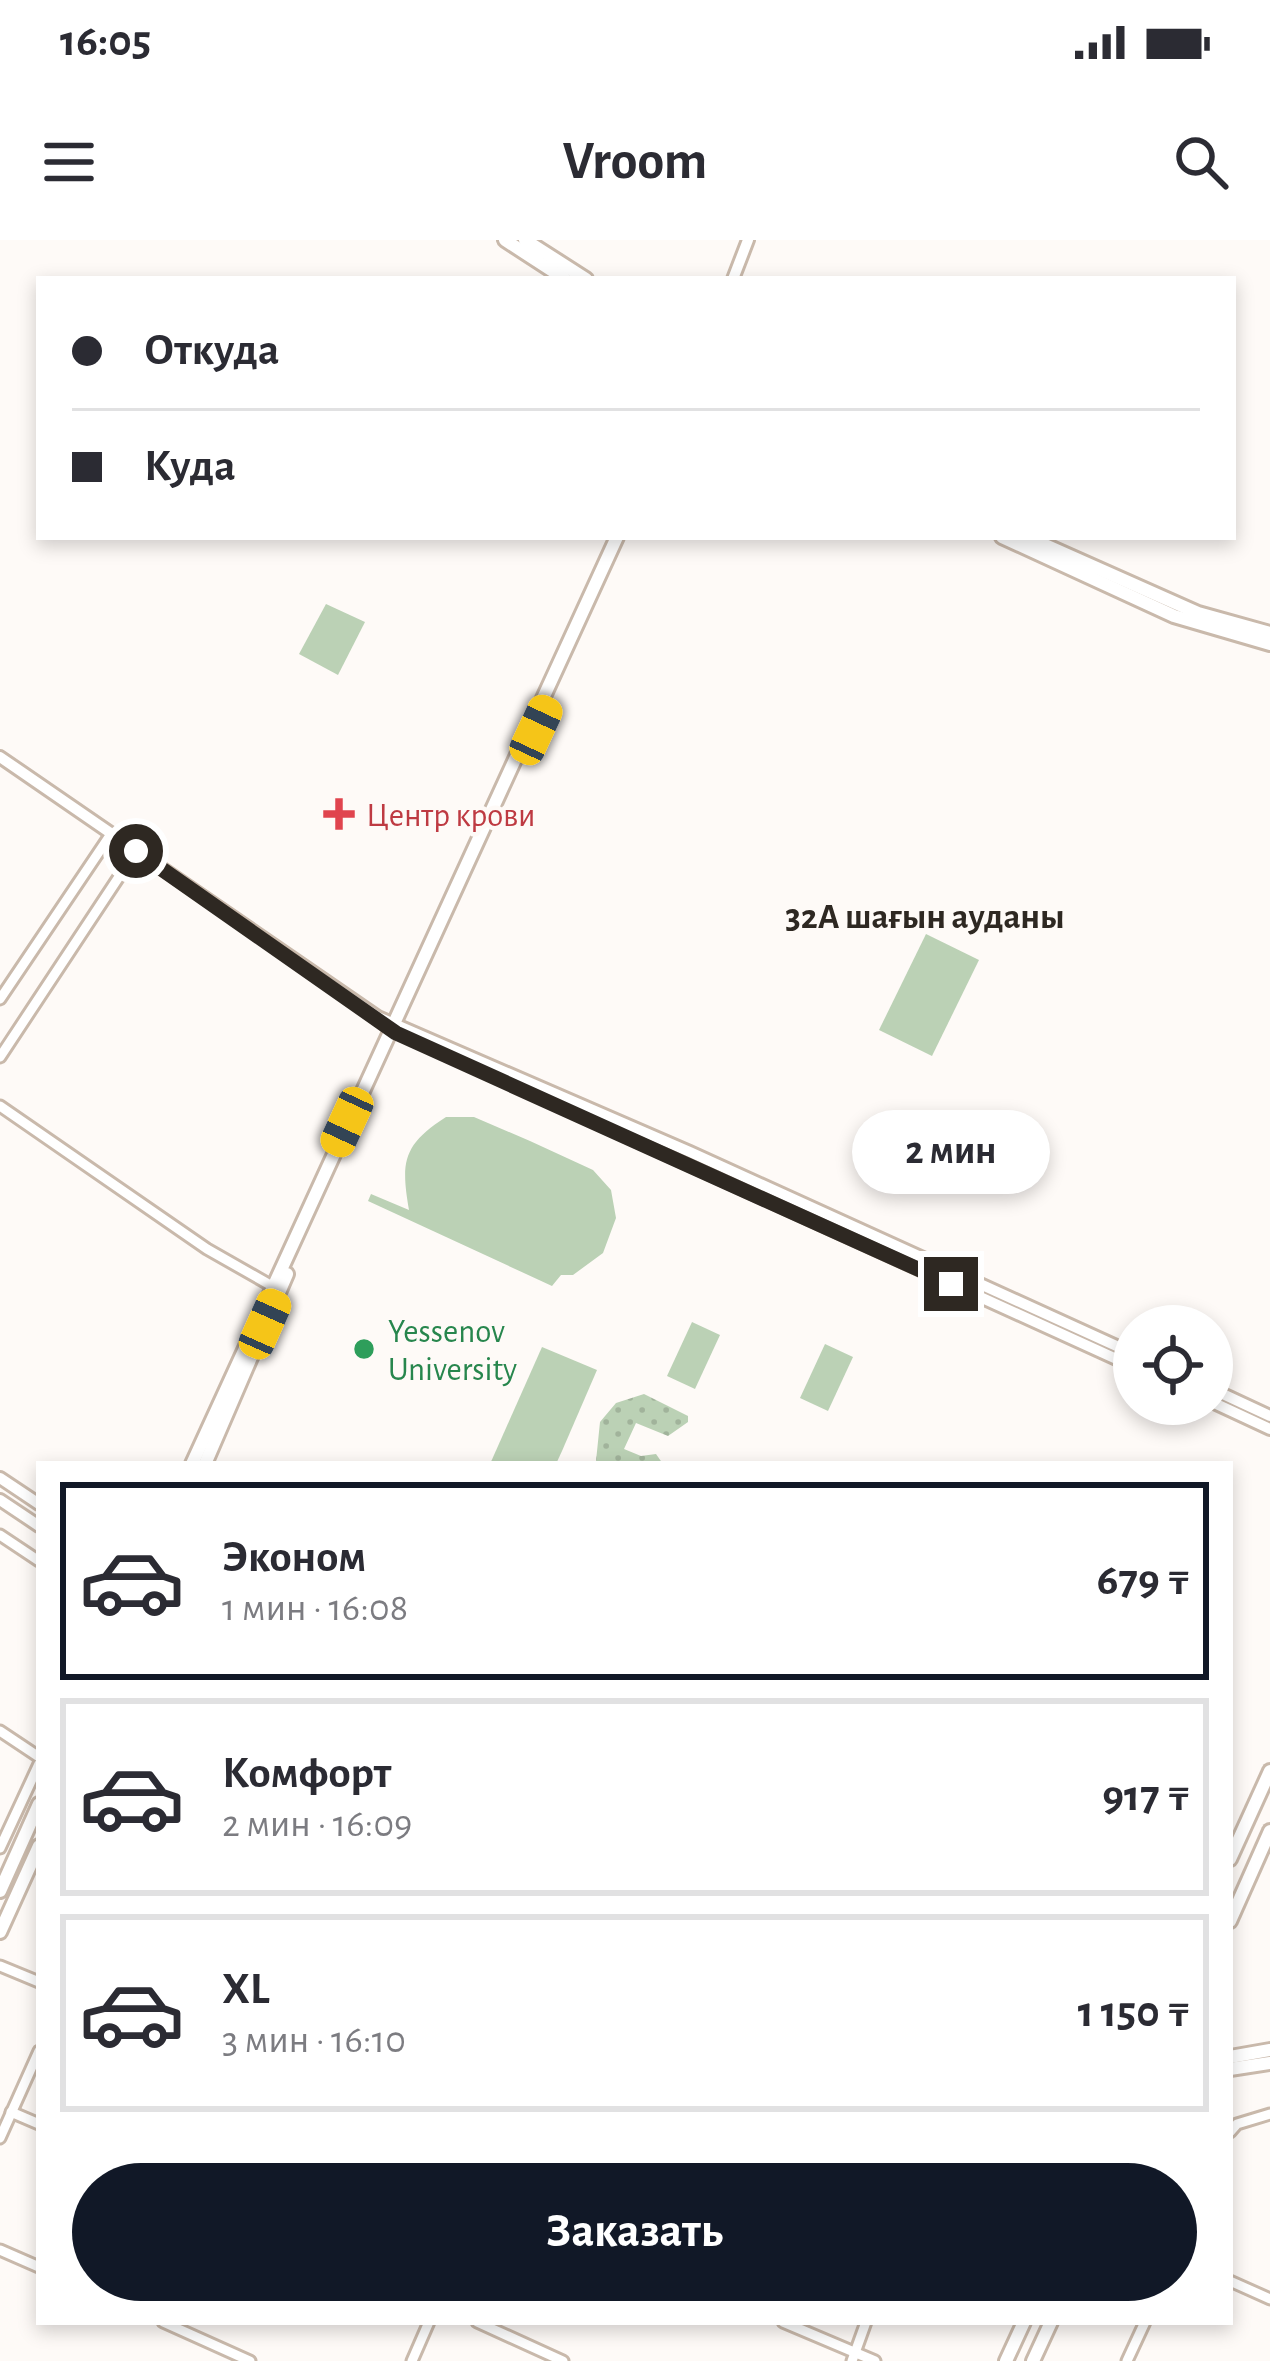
<!DOCTYPE html>
<html lang="ru">
<head>
<meta charset="utf-8">
<style>
	body { margin:0; font-family:"Alegreya Sans",sans-serif; background:#f7f7f7; color:#2b2b33; height:100vh; display:flex; flex-direction:column; font-size:45px; white-space:nowrap }
	* { box-sizing:border-box; margin:0 }
	p { font-size:39px; color:#7c7c81 }
	.icon { flex:none; width:66px; height:66px; fill:none; stroke:currentColor; stroke-width:2; stroke-linecap:round; stroke-linejoin:round }
	.map { position:relative; flex:1; overflow:hidden }
	.panel { position:absolute; left:36px; top:1221px; width:1197px; height:864px; display:flex; flex-direction:column; background:#fff; border-radius:0px; box-shadow:0 6px 18px #0003 }
	.panel>* { flex:none }
	.banner { position:absolute; left:36px; top:36px; width:1200px; height:264px; border-radius:0px; box-shadow:0 6px 18px #0003; display:grid; align-content:center; height:264px; padding:0 36px; background:#fff }
	.fabs { position:absolute; left:1113px; top:1065px; display:grid; gap:24px }
	.fabs a { display:grid; place-items:center; width:120px; height:120px; border-radius:50%; background:#fff; box-shadow:0 6px 18px #0003; font-size:60px }
	.end { position:absolute; width:54px; height:54px; margin:-27px; border:15px solid #2e2822; background:#fff; box-shadow:0 0 0 6px #fff }
	.from { border-radius:50% }
	.bubble { position:absolute; height:84px; border-radius:42px; background:#fff; box-shadow:0 6px 18px #0003; font-size:39px; font-weight:600; line-height:84px; text-align:center }
	.car { position:absolute; width:36px; height:72px; margin:-36px -18px; border-radius:15px; box-shadow:0 0 9px 3px #0007; background:linear-gradient(#f5c518 24%,#345 0 40%,#f5c518 0 76%,#345 0 86%,#f5c518 0) }
	.banner b { display:flex; align-items:center; gap:42px; height:114px; font-size:45px }
	.banner b+b { border-top:3px solid #e1e1e2 }
	.banner i { width:30px; height:30px; background:#2b2b33 }
	ul { padding:21px 0 0; list-style:none }
	li { display:flex; align-items:center; gap:36px; height:198px; margin:0 24px 18px; padding:0 12px; border:6px solid #e1e1e2; border-radius:0px }
	li div { flex:1 }
	li b { display:block; font-size:45px }
	li em { font-style:normal; font-weight:600 }
	li.on { border-color:#111827 }
	li>.icon { width:108px; height:108px; stroke-width:1.5 }
	.action { display:flex; gap:24px; margin-top:auto; padding:24px 36px }
	.action a { flex:1; height:138px; border-radius:72px; background:#111827; color:#fff; font-size:48px; font-weight:600; line-height:138px; text-align:center }
	.status { display:flex; justify-content:space-between; align-items:center; height:84px; padding:0 60px; background:#fff; direction:ltr }
	.status svg { height:33px; fill:currentColor }
	header { display:flex; justify-content:space-between; align-items:center; height:156px; padding:0 36px; background:#fff; font-size:54px; font-weight:600 }
	.map>svg:first-child { display:block }
	.grass { fill:url(#grass-dots) }
	.park { fill:#bbd1b5 }
	.lines { fill:none; stroke-linecap:round; stroke-linejoin:round }
	.minor-casing { stroke:#c9b9ab; stroke-width:15 }
	.tertiary-casing { stroke:#c9b9ab; stroke-width:16 }
	.secondary-casing { stroke:#c9b9ab; stroke-width:18 }
	.minor { stroke:#fff; stroke-width:9 }
	.tertiary { stroke:#fff; stroke-width:10 }
	.secondary { stroke:#fff; stroke-width:12 }
	.route { stroke:#2e2822; stroke-width:15 }
	.health-dot { fill:#e0444e; stroke:#fefaf7; stroke-width:4.5 }
	.leisure-dot { fill:#2e9e5b; stroke:#fefaf7; stroke-width:4.5 }
	.labels { text-anchor:middle; stroke-width:9; stroke-linejoin:round; paint-order:stroke }
	.health-label { font-size:33px; fill:#be3a42; stroke:#fefaf7; text-anchor:start }
	.leisure-label { font-size:33px; fill:#27864d; stroke:#fefaf7; text-anchor:start }
	.neighbourhood-label { font-size:36px; font-weight:bold; fill:#2e2822; stroke:#fefaf7 }
</style>
</head>
<body>
<div class="status"><b>16:05</b><svg viewBox="0 0 49 12"><path d="M0 12V9h3v3zM5 12V6h3v6zM10 12V3h3v9zM15 12V0h3v12zM26 1h20v11H26zM47 4h2v5h-2z"/></svg></div>
<header><svg class="icon" aria-label="menu" viewBox="0 0 24 24"><path d="M4 6h16M4 12h16M4 18h16"/></svg>Vroom<svg class="icon" aria-label="search" viewBox="0 0 24 24"><circle cx="10" cy="10" r="6"/><path d="M15 15l6 6"/></svg></header>
<div class="map">
<svg width="1270" height="2121" viewBox="0 0 1270 2121">
	<defs>
		<pattern id="grass-dots" width="8" height="8" patternUnits="userSpaceOnUse" patternTransform="scale(3)"><rect width="8" height="8" fill="#bbd1b5"/><path d="M2 2h.1M6 6h.1" fill="none" stroke="#a1b39b" stroke-width="1.8" stroke-linecap="round"/></pattern>
	</defs>
	<rect width="100%" height="100%" fill="#fefaf7"/>
	<!-- grass -->
	<polygon class="grass" points="644,1154 688,1176 688,1182 668,1196 636,1183 624,1209 641,1216 656,1214 663,1224 596,1221 600,1182 616,1163"/>
	<!-- park -->
	<g class="park">
		<polygon points="326,364 365,382 338,435 299,414"/>
		<polygon points="926,694 979,720 932,816 879,790"/>
		<path d="M 446,877 L 474,877 L 530,901 L 593,930 L 611,950 L 616,978 L 603,1013 L 573,1035 L 561,1035 L 552,1046 L 368,961 L 371,954 L 409,970 C 401,923 402,905 446,877 Z"/>
		<polygon points="692,1082 720,1095 695,1149 667,1136"/>
		<polygon points="825,1104 853,1117 828,1171 800,1158"/>
		<polygon points="542,1107 597,1130 562,1211 556,1224 490,1224"/>
	</g>
	<g class="lines">
		<!-- minor casing -->
		<g class="minor-casing">
			<g id="minor">
				<polyline points="0,759 111,594"/>
				<polyline points="0,817 136,611"/>
				<polyline points="0,866 207,1009 272,1046"/>
				<polyline points="0,1295 39,1321"/>
				<polyline points="0,1491 39,1517"/>
				<polyline points="0,1608 39,1524"/>
				<polyline points="0,1726 39,1742"/>
				<polyline points="11,1872 39,1884"/>
				<polyline points="1230,1892 1237,1884 1270,1874"/>
				<polyline points="0,1898 39,1811"/>
				<polyline points="0,2010 39,2027"/>
				<polyline points="1230,2041 1270,2059"/>
				<polyline points="163,2082 250,2121"/>
				<polyline points="477,2082 563,2121"/>
				<polyline points="783,2082 875,2121"/>
				<polyline points="412,2121 429,2082"/>
				<polyline points="852,2121 866,2082"/>
				<polyline points="1127,2121 1145,2082"/>
			</g>
		</g>
		<!-- tertiary casing -->
		<g class="tertiary-casing">
			<g id="tertiary">
				<polyline points="733,39 748,0"/>
				<polyline points="0,517 378,777 690,912 1134,1114"/>
				<polyline points="389,788 1134,1127"/>
				<polyline points="1212,1149 1270,1176"/>
				<polyline points="1212,1162 1270,1189"/>
				<polyline points="0,1238 39,1264"/>
				<polyline points="0,1260 39,1286"/>
			</g>
		</g>
		<!-- secondary casing -->
		<g class="secondary-casing">
			<g id="secondary">
				<polyline points="505,0 565,39"/>
				<polyline points="525,0 586,39"/>
				<polyline points="1002,297 1174,376 1270,404"/>
				<polyline points="1027,297 1198,373 1270,393"/>
				<polyline points="192,1224 617,297"/>
				<polyline points="205,1224 287,1034"/>
				<polyline points="1230,1619 1270,1531"/>
				<polyline points="0,1651 39,1564"/>
				<polyline points="1230,1681 1270,1591"/>
				<polyline points="0,1692 39,1606"/>
				<polyline points="1230,1817 1270,1810"/>
				<polyline points="1230,1829 1270,1823"/>
				<polyline points="1006,2121 1024,2082"/>
				<polyline points="1033,2121 1051,2082"/>
			</g>
		</g>
		<!-- minor -->
		<use href="#minor" class="minor"/>
		<!-- tertiary -->
		<use href="#tertiary" class="tertiary"/>
		<!-- secondary -->
		<use href="#secondary" class="secondary"/>
	</g>
	<g class="lines">
		<!-- route -->
		<polyline class="route" points="136,611 396,793 951,1044"/>
	</g>
	<!-- markers -->
	<path class="health-dot" d="M333 556h12v12h12v12h-12v12h-12v-12h-12v-12h12z"/>
	<circle class="leisure-dot" cx="364" cy="1109" r="12"/>
	<g class="labels">
		<!-- health labels -->
		<g class="health-label">
			<text x="366" y="586">Центр крови</text>
		</g>
		<!-- leisure labels -->
		<g class="leisure-label">
			<text x="388" y="1102">Yessenov<tspan x="388" dy="38">University</tspan></text>
		</g>
		<!-- neighbourhood labels -->
		<g class="neighbourhood-label">
			<text x="925" y="688">32А шағын ауданы</text>
		</g>
	</g>
</svg>
<div class="fabs">
<a><svg class="icon" aria-label="locate" viewBox="0 0 24 24"><circle cx="12" cy="12" r="6"/><path d="M12 2v4M12 18v4M2 12h4M18 12h4"/></svg></a>
</div>
<i class="end from" style="left:136px;top:611px"></i>
<i class="end" style="left:951px;top:1044px"></i>
<div class="bubble" style="left:852px;top:870px;width:198px">2 мин</div>
<i class="car" style="left:536px;top:490px;rotate:25deg"></i>
<i class="car" style="left:347px;top:882px;rotate:205deg"></i>
<i class="car" style="left:265px;top:1084px;rotate:24deg"></i>
<div class="banner">
<b><i class="from"></i>Откуда</b>
<b><i></i>Куда</b>
</div>
<section class="panel">
<ul>
<li class="on"><svg class="icon" aria-label="car" viewBox="0 0 24 24"><path d="M5 17H2v-5l4-1 3-4h7l3 4 3 1v5h-3M9 17h6M6 11h13"/><circle cx="7" cy="17" r="2"/><circle cx="17" cy="17" r="2"/></svg><div><b>Эконом</b><p>1 мин · 16:08</p></div><em>679 ₸</em></li>
<li><svg class="icon" aria-label="car" viewBox="0 0 24 24"><path d="M5 17H2v-5l4-1 3-4h7l3 4 3 1v5h-3M9 17h6M6 11h13"/><circle cx="7" cy="17" r="2"/><circle cx="17" cy="17" r="2"/></svg><div><b>Комфорт</b><p>2 мин · 16:09</p></div><em>917 ₸</em></li>
<li><svg class="icon" aria-label="car" viewBox="0 0 24 24"><path d="M5 17H2v-5l4-1 3-4h7l3 4 3 1v5h-3M9 17h6M6 11h13"/><circle cx="7" cy="17" r="2"/><circle cx="17" cy="17" r="2"/></svg><div><b>XL</b><p>3 мин · 16:10</p></div><em>1 150 ₸</em></li>
</ul>
<div class="action"><a>Заказать</a></div>
</section>
</div>
</body>
</html>
